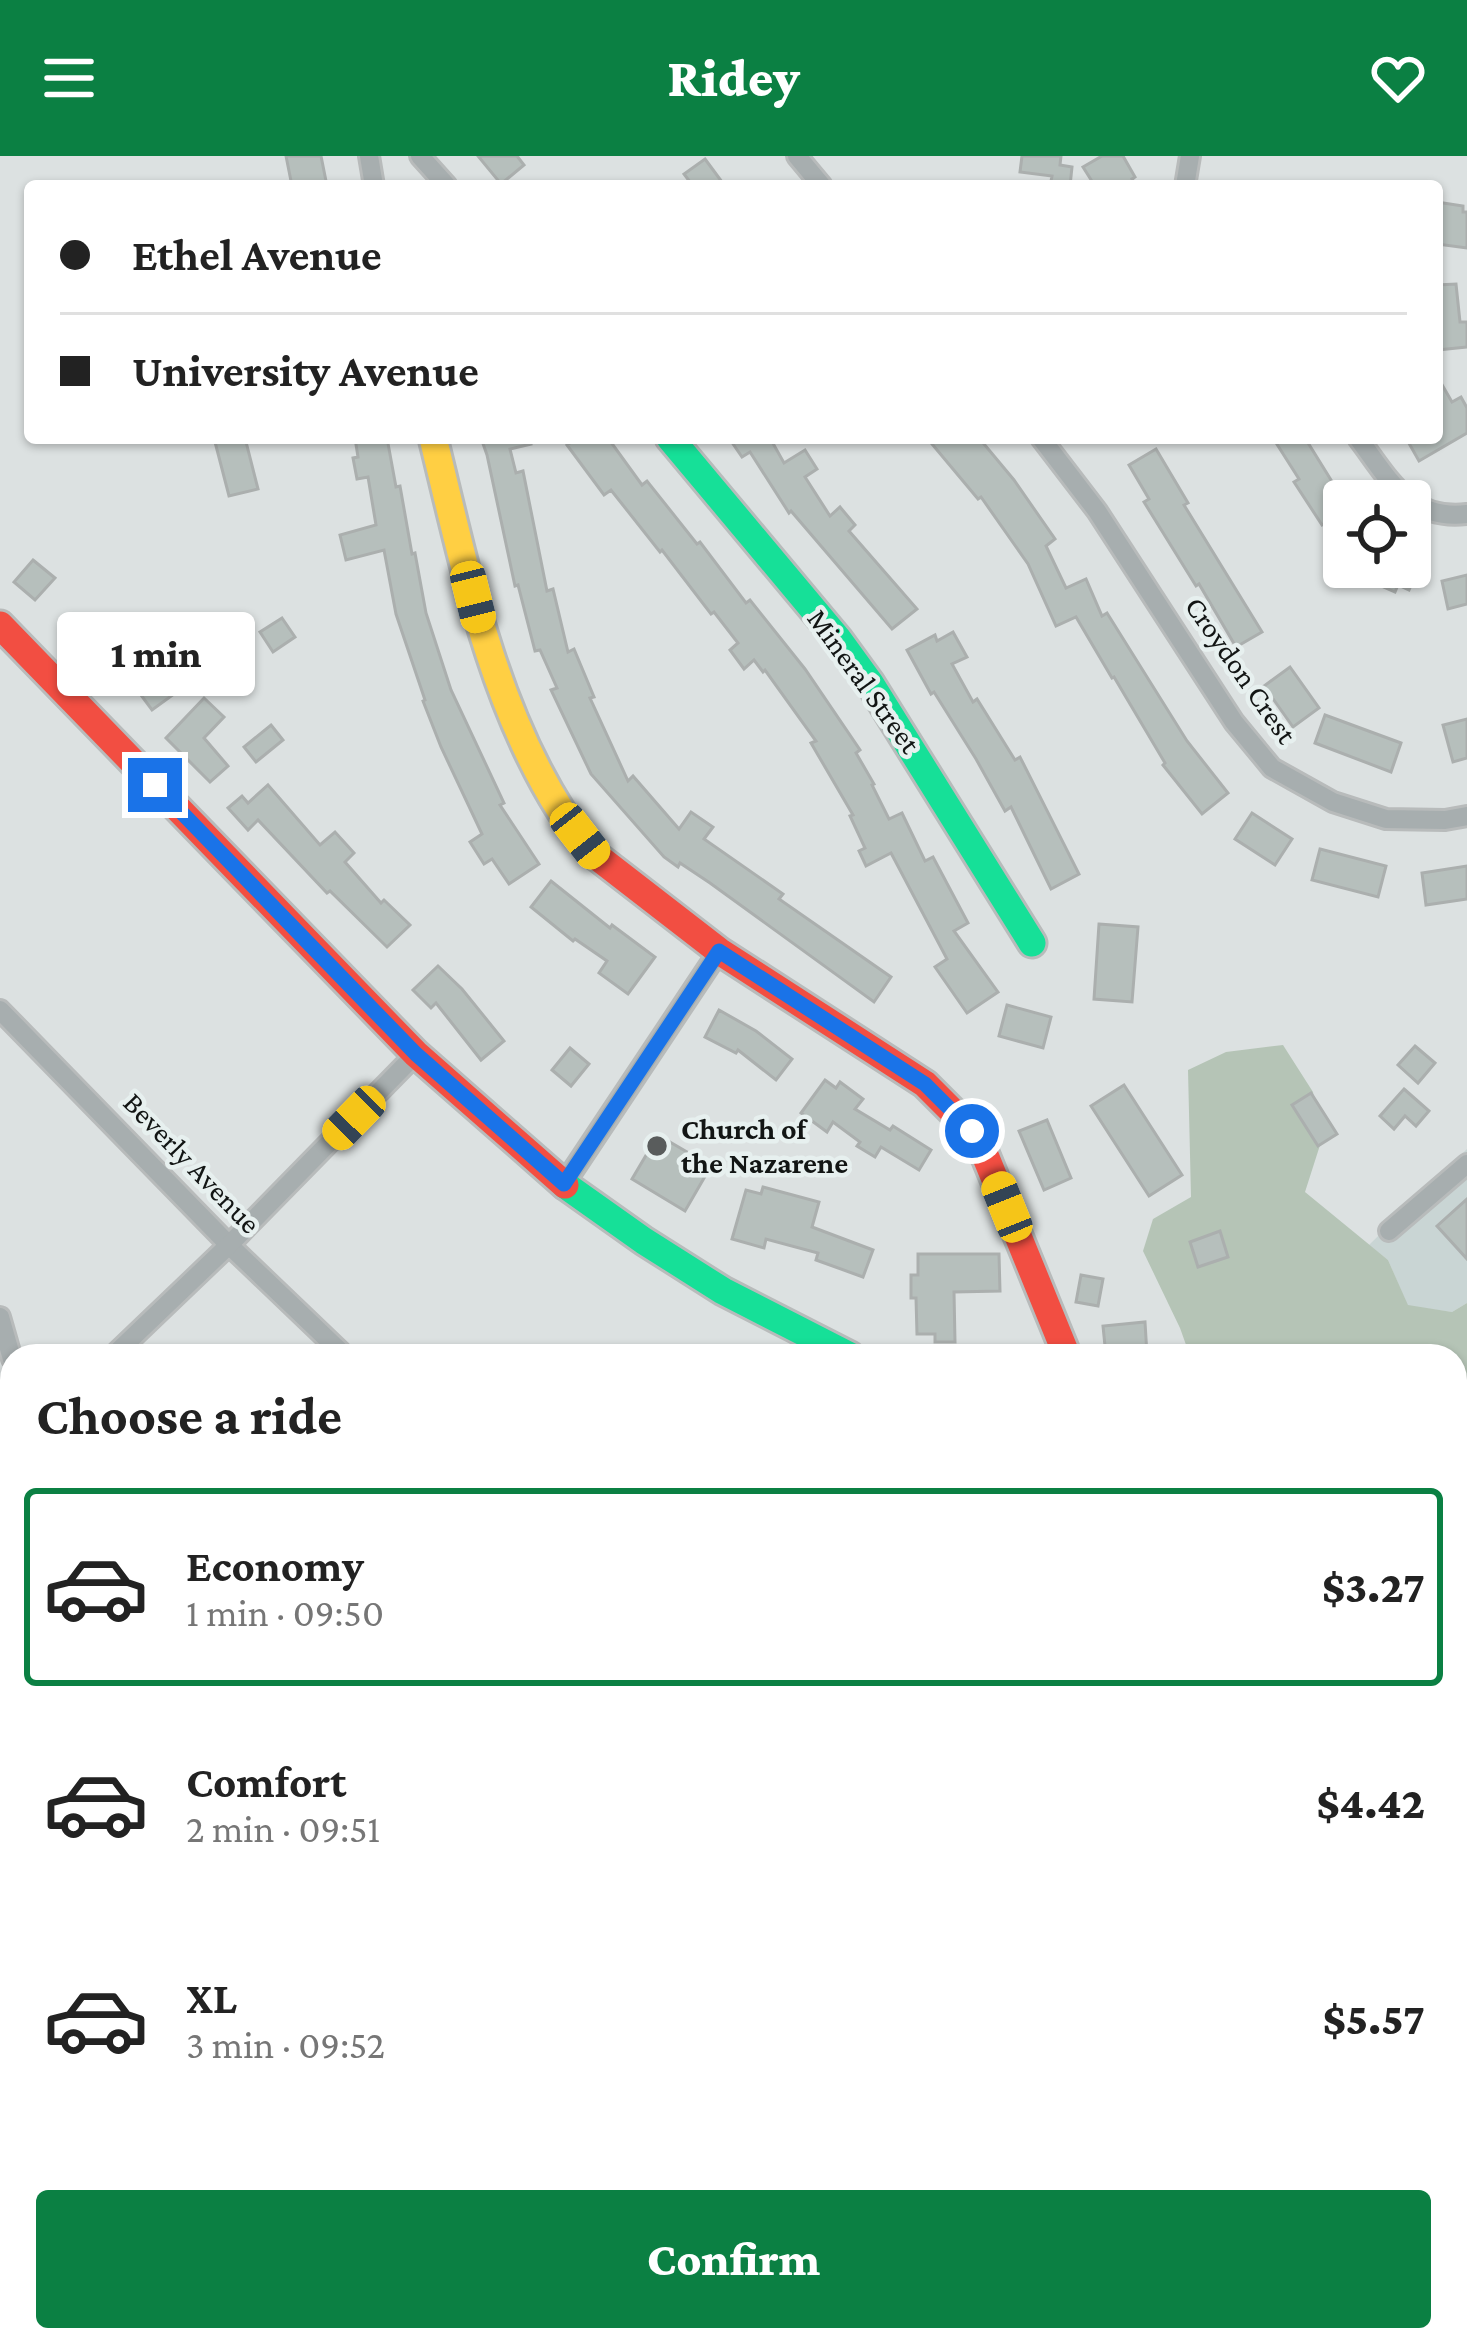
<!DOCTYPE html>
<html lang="en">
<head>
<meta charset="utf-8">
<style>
	body { margin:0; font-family:"Crimson Pro",serif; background:#f6f6f6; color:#222; height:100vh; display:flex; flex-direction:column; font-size:45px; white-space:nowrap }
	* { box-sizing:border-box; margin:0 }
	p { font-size:39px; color:#767676 }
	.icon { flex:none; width:66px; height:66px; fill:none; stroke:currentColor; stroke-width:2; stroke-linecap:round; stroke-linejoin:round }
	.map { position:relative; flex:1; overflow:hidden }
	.drawer { position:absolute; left:0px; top:1188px; width:1467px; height:1008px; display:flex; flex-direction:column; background:#fff; border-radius:36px 36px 0 0; box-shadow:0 3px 9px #0004 }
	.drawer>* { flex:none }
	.banner { position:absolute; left:24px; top:24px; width:1419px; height:264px; border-radius:12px; box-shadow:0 3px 9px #0004; display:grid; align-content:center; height:264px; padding:0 36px; background:#fff }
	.controls { position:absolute; left:1323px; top:324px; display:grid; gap:24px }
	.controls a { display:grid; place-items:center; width:108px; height:108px; border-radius:12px; background:#fff; box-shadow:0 3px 9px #0004; font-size:60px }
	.end { position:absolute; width:54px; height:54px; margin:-27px; border:15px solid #1a73e8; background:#fff; box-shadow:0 0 0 6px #fff }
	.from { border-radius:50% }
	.bubble { position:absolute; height:84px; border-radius:12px; background:#fff; box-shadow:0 3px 9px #0004; font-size:39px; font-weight:800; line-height:84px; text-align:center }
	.car { position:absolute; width:36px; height:72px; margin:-36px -18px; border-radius:15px; box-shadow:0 0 9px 3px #0007; background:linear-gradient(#f5c518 24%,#345 0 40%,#f5c518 0 76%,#345 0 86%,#f5c518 0) }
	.banner b { display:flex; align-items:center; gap:42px; height:114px; font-size:45px }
	.banner b+b { border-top:3px solid #e0e0e0 }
	.banner i { width:30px; height:30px; background:#222 }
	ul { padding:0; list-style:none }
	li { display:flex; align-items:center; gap:36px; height:198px; margin:0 24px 18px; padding:0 12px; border:6px solid transparent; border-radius:12px }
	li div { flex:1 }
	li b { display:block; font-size:45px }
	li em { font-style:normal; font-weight:800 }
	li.selected { border-color:#0b8043 }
	li>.icon { width:108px; height:108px; stroke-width:1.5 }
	h2 { padding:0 36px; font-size:54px; line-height:144px }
	.primary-button { display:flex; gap:24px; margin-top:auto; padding:24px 36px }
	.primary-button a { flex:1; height:138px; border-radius:12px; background:#0b8043; color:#fff; font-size:48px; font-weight:800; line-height:138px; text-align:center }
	header { display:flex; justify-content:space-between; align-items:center; height:156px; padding:0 36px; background:#0b8043; color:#fff; font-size:54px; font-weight:800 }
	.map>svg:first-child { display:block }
	.built { fill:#c9d5d4 }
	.green { fill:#c9d8ca }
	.forest { fill:#b5c4b6 }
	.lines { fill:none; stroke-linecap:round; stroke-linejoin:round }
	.stream { stroke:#a3bcc8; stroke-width:6 }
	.building { fill:#b6bfbc; stroke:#abafae; stroke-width:3 }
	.street-casing { stroke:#b8bbbb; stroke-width:24 }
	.fast-casing { stroke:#b8bbbb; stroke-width:33 }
	.slow-casing { stroke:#b8bbbb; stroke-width:33 }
	.jam-casing { stroke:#b8bbbb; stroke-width:33 }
	.street { stroke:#a7aeaf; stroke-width:18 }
	.fast { stroke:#16e098; stroke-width:27 }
	.slow { stroke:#ffcf43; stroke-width:27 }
	.jam { stroke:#f24e42; stroke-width:27 }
	.route { stroke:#1a73e8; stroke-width:15 }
	.poi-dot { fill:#595c5c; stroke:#e7f0ef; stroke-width:4.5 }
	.labels { text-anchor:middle; stroke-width:9; stroke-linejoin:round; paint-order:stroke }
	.street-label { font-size:30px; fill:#121514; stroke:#e7f0ef }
	.poi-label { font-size:30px; font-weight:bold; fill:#121514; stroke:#e7f0ef; text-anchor:start }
</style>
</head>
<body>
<header><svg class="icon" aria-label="menu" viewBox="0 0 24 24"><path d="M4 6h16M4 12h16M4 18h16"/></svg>Ridey<svg class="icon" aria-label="heart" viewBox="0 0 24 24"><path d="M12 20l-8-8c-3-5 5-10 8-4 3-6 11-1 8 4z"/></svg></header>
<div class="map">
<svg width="1467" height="2196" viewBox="0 0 1467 2196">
	<rect width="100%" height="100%" fill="#dce1e1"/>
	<!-- built -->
	<polygon class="built" points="1467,993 1467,1147 1452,1156 1408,1150 1388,1104 1369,1089"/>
	<!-- green -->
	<polygon class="green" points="456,2184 1014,2184 1024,2195 452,2196"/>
	<!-- forest -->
	<polygon class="forest" points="1283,889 1313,936 1321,986 1305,1036 1388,1104 1408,1149 1452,1156 1467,1147 1467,1389 1455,1390 1455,1200 1190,1200 1180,1172 1143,1095 1153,1063 1191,1041 1188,914 1226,896"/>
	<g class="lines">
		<!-- stream -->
		<g class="stream">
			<polyline points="1455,1765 1467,1766"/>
			<polyline points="0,1956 12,1953"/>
		</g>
	</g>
	<!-- building -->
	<g class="building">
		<polygon points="286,0 321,0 327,30 292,30"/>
		<polygon points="478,0 517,0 524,9 501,28"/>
		<polygon points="1022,0 1061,0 1060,9 1072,11 1070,30 1050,30 1052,20 1020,16"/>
		<polygon points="1102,0 1123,0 1135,21 1132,23 1137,30 1095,30 1083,11"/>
		<polygon points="705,3 725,30 693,30 684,18"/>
		<polygon points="1437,46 1463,50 1463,56 1467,56 1467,92 1437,88"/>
		<polygon points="1456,128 1460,166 1467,166 1467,191 1437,194 1437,129"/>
		<polygon points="1437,220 1452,246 1461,241 1467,252 1467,277 1419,305 1406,282 1437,282"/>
		<polygon points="230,282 245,282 258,333 229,340 215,286"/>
		<polygon points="355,282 387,282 396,331 400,330 412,398 415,397 426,457 451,534 504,647 500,649 539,708 509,728 492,703 484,708 470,686 482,678 441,591 423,545 425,544 396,458 384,394 346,404 340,379 376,369 368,321 357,323 353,302 358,301"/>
		<polygon points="481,282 530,282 531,288 510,293 516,317 523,315 547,435 553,433 568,496 574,493 594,541 590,542 628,625 633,620 679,673 691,656 713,671 704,683 783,738 779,743 891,821 874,846 710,727 680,707 678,711 664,701 591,618 551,534 557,532 540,494 535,495 518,429 515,430 487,299"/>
		<polygon points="577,282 608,282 642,329 647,325 697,388 700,386 746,447 750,444 805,513 860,594 856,597 874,628 872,629 889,663 902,657 925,705 933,701 968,767 954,775 998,836 967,857 935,811 947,803 891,697 866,710 859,695 865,692 850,660 853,659 811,587 816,585 765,514 763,516 754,504 744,513 730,494 738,487 714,456 711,458 662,394 660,396 611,334 604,339 567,289"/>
		<polygon points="729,282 770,282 784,307 805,294 817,313 805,321 830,360 840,351 855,369 849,375 917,453 892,473 791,355 789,357 750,296 742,301"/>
		<polygon points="927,282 979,282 1014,324 1055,383 1046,390 1066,432 1086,423 1102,460 1107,457 1187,585 1228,637 1202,658 1163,609 1165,607 1114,521 1112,522 1076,461 1056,470 1028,408 981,341 978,343"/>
		<polygon points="1273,282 1305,282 1344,345 1344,355 1322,369 1294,326 1299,323"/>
		<polygon points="1156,293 1188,347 1184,349 1262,476 1236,491 1199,428 1196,430 1144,346 1149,343 1129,309"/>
		<polygon points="33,404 55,422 35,444 14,426"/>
		<polygon points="1338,411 1419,411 1409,434 1398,429 1395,436"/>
		<polygon points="1467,419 1467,448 1448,453 1442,425"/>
		<polygon points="90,460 109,481 118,471 124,476 138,460 159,480 150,489 181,533 152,554 124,516 117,524 71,477"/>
		<polygon points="282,462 295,481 273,496 260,476"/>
		<polygon points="953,476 967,501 952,508 973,546 977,543 1015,604 1020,601 1079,718 1051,733 1011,651 1005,655 976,603 934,536 931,538 907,494 935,479 937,485"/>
		<polygon points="1290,511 1319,552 1293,571 1264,530"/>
		<polygon points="204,542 224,561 204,582 228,610 210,626 166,582"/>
		<polygon points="1325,559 1401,587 1391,616 1315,587"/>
		<polygon points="1467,563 1467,602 1453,606 1443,569"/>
		<polygon points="271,569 283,584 256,606 244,591"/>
		<polygon points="268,629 320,689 335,676 354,697 345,706 381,747 384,744 410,769 387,791 330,735 327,737 258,664 248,674 228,652 242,640 248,647"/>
		<polygon points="1252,657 1292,683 1275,709 1235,683"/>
		<polygon points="1320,693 1386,710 1378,741 1312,724"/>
		<polygon points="1467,710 1467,743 1426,749 1422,717"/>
		<polygon points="551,725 610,772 612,769 655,801 628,838 599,817 607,805 575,783 573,785 531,751"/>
		<polygon points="1099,768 1138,771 1132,846 1094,843"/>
		<polygon points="438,810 462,833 504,885 481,904 436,847 431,852 413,834"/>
		<polygon points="1007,849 1051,861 1043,892 999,880"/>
		<polygon points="719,854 756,875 792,903 776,924 738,894 736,897 705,881"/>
		<polygon points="1415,890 1435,907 1418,927 1398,909"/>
		<polygon points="570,892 589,908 571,930 552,914"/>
		<polygon points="825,924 836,932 840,926 863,943 855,953 890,974 893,970 931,994 919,1014 881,991 875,1001 857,990 860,986 833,966 827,976 801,957"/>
		<polygon points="1124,929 1182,1019 1149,1040 1091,950"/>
		<polygon points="1404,933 1429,955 1416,970 1405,960 1394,973 1380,960"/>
		<polygon points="1311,937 1337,978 1318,990 1292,949"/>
		<polygon points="1047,964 1071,1022 1044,1034 1019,975"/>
		<polygon points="658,979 711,1010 685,1055 632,1023"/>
		<polygon points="763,1031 819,1046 812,1071 873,1094 863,1121 816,1104 818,1097 766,1083 764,1092 732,1083 746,1034 761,1038"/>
		<polygon points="1467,1043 1467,1103 1437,1070"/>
		<polygon points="1220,1075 1228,1101 1198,1111 1190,1086"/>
		<polygon points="918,1098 999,1098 1000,1135 954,1136 955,1186 935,1186 935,1178 917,1178 916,1142 911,1142 911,1119 918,1119"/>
		<polygon points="1081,1119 1103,1123 1098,1150 1076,1146"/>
		<polygon points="1145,1166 1147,1199 1106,1200 1103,1170"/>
	</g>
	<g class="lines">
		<!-- street casing -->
		<g class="street-casing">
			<g id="street">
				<polyline points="369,0 374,30"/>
				<polyline points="420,0 447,30"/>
				<polyline points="797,0 822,30"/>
				<polyline points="1185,30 1190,0"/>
				<polyline points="1041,282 1097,355 1234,566 1272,612 1333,646 1386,663 1445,664 1467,660"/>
				<path d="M 1358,282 C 1389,323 1409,365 1467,358"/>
				<polyline points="0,854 229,1089 345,1200"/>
				<polyline points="564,1028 719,795"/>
				<polyline points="1389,1075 1467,1008"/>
				<polyline points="0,1161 12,1203"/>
				<polyline points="113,1200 229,1089 416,898"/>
				<polyline points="0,1336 12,1342"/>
				<polyline points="0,1404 12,1403"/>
				<polyline points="0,1648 12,1646"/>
				<polyline points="0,1883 12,1869"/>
				<polyline points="0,1988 12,1988"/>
				<polyline points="119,2196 122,2184"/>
				<polyline points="434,2196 439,2184"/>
			</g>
		</g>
		<!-- fast casing -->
		<g class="fast-casing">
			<g id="fast">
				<polyline points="670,282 838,483 870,527 1032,787"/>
				<polyline points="565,1029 644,1085 723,1135 850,1200"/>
				<polyline points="1455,1608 1467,1625"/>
			</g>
		</g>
		<!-- slow casing -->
		<g class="slow-casing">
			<path id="slow" d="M 433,282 C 464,407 491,545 561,655 C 571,670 583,684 595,699"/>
		</g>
		<!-- jam casing -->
		<g class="jam-casing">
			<g id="jam">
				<polyline points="0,469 416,898 565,1029"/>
				<polyline points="595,699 719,795 925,928 972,975 985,999 1067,1200"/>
				<polyline points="1455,1449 1467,1447"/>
			</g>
		</g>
		<!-- street -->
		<use href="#street" class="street"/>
		<!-- fast -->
		<use href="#fast" class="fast"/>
		<!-- slow -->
		<use href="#slow" class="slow"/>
		<!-- jam -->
		<use href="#jam" class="jam"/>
	</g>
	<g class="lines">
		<!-- route -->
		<polyline class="route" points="155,629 416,898 564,1028 719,795 925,928 972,975"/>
	</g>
	<!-- markers -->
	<circle class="poi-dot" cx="657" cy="990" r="12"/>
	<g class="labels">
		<!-- street labels -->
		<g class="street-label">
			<text transform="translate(1241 514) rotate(55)" y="10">Croydon Crest</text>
			<text transform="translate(864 525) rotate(54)" y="10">Mineral Street</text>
			<text transform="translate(192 1007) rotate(46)" y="10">Beverly Avenue</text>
		</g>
		<!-- poi labels -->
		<g class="poi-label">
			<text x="681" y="983">Church of<tspan x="681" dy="34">the Nazarene</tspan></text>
		</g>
	</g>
</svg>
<div class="controls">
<a><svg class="icon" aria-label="locate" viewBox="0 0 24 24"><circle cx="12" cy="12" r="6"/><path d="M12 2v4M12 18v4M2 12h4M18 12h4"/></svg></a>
</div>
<i class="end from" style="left:972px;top:975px"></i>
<i class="end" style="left:155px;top:629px"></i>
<div class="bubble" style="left:57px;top:456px;width:198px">1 min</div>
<i class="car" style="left:473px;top:441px;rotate:166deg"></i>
<i class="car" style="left:580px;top:680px;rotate:142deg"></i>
<i class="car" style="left:354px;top:962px;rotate:224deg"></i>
<i class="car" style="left:1007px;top:1051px;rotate:338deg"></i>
<div class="banner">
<b><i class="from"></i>Ethel Avenue</b>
<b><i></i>University Avenue</b>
</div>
<section class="drawer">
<h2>Choose a ride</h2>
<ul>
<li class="selected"><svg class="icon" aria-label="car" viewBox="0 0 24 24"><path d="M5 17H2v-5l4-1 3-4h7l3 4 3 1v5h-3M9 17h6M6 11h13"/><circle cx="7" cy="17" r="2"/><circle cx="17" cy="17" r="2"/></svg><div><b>Economy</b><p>1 min · 09:50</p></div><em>$3.27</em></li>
<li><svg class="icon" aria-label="car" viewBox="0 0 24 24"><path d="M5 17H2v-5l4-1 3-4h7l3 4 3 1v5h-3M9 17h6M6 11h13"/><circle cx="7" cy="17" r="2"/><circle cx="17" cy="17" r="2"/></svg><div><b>Comfort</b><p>2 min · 09:51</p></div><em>$4.42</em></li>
<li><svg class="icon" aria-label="car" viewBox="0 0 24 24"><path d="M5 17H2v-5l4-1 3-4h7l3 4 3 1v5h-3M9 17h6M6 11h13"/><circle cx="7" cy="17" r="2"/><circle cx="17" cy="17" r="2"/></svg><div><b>XL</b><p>3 min · 09:52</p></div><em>$5.57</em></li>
</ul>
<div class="primary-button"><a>Confirm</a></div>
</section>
</div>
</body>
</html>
